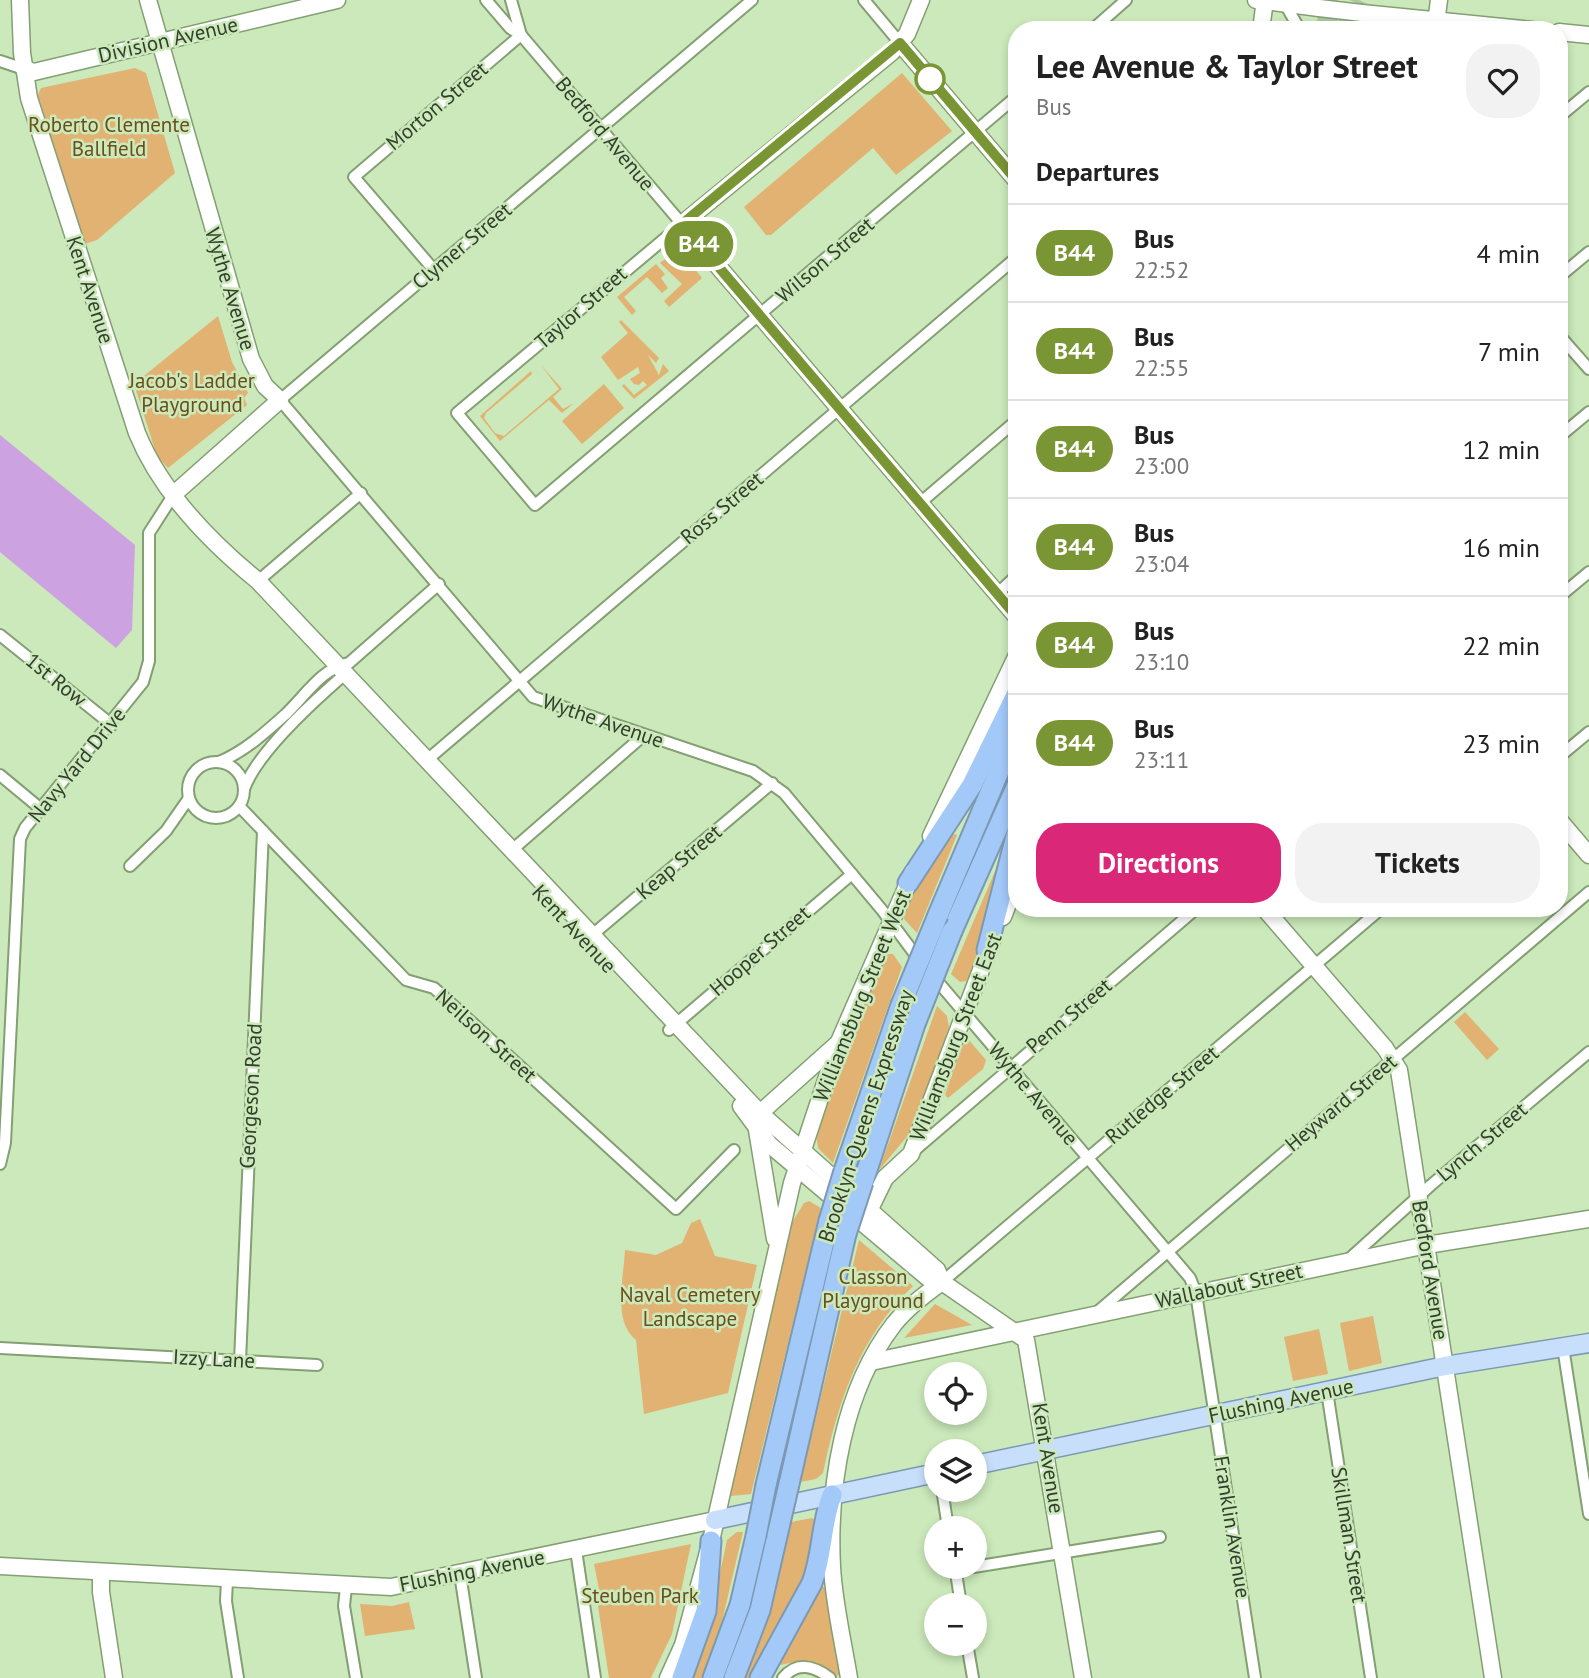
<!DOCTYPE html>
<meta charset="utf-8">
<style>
body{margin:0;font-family:"PT Sans",sans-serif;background:#f2f2f2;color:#222;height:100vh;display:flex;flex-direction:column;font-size:26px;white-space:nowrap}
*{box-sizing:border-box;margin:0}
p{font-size:23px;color:#767676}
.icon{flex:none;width:38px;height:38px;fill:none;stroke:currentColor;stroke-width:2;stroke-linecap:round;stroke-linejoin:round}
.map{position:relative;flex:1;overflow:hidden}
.side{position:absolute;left:1008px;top:21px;width:560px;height:896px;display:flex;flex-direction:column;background:#fff;border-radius:28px;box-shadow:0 4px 10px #0003}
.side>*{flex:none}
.badge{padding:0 14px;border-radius:23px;font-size:24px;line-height:46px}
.fabs{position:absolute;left:924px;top:1362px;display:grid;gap:14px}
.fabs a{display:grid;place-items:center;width:63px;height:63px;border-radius:50%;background:#fff;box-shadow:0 4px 10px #0003;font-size:35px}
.map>.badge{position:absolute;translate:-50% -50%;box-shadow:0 0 0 4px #fff}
h2{padding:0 28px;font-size:26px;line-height:63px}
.round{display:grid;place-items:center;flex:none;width:74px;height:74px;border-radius:28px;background:#f2f2f2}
.overview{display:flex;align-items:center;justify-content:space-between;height:119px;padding:0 28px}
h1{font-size:33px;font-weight:600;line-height:52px}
.button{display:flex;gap:14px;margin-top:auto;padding:14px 28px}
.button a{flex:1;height:80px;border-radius:28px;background:#db2777;color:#fff;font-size:28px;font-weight:600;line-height:80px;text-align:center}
.button a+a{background:#f2f2f2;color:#222}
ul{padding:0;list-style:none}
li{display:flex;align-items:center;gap:21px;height:98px;padding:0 28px;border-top:2px solid #e0e0e0}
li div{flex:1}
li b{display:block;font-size:26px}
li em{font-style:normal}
li .badge{min-width:77px;font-weight:700;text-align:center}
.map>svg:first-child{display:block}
.green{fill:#e1b272}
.water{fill:#cda2e1}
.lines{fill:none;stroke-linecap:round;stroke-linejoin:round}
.highway-tunnel{stroke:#adc79e;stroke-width:19;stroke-dasharray:19 10;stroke-linecap:butt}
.street-casing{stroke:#839f73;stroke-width:14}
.secondary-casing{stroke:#839f73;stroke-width:19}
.primary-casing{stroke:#7c99b1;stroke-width:21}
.highway-casing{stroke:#7c99b1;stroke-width:23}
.street{stroke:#fff;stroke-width:10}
.secondary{stroke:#fff;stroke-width:16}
.primary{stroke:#c8dffb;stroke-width:18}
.highway{stroke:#a3c9f9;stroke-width:19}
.secondary-bridge-casing{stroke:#839f73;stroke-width:19;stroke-linecap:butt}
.highway-bridge-casing{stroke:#7c99b1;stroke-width:23;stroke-linecap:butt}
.secondary-bridge{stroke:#fff;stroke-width:16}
.highway-bridge{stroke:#a3c9f9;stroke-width:19}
.line-casing{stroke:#fff;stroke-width:16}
.line{stroke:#799534;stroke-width:10}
.stop-dot{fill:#fff;stroke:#799534;stroke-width:3.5}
.labels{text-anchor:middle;stroke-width:5;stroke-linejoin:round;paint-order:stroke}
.street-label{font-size:21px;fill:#333f2c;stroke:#cbe9ba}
.park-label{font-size:21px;fill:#6c4d1c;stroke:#cbe9ba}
</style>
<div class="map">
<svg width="1589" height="1678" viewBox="0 0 1589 1678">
<rect width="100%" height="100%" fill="#cbe9ba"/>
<!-- green -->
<g class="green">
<polygon points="135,68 146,73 175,173 97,240 85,244 38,95 41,88"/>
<polygon points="902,73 952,131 896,175 873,148 771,235 766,235 744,207"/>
<polygon points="670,255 673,258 685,257 702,278 669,307 664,301 682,284 660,263"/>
<polygon points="656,264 665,274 661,278 668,288 662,293 647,277 624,297 636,311 632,315 617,297"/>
<polygon points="218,316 232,362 248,393 244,398 247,405 168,468 157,456 134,384"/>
<polygon points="621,320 659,358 656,363 648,355 659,375 663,364 669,371 634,399 622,386 624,384 634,395 647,385 643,381 639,385 634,384 630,379 640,373 638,367 618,380 601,357 628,333 619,322"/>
<polygon points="541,365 562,389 553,397 563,409 574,403 562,413 549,400 500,441 480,416 531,371 532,374 486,413 484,418 495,433 504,436 559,389"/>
<polygon points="604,384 624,408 582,444 562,421"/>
<path d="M 954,834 L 957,835 L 917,933 L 904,919 C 908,888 936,859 954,834 Z"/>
<path d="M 1002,855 C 994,891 988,952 966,981 L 960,982 L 951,974 Z"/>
<polygon points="887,954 893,954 902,967 833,1163 818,1148 816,1134 853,1027 880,961"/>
<polygon points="937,1006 947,1016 949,1027 914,1128 879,1170"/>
<polygon points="1465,1012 1499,1049 1487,1060 1454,1022"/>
<polygon points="968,1039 986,1060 983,1069 948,1098 945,1095 964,1041"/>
<polygon points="809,1201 821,1208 751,1494 731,1496 728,1490 788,1229 804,1203"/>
<path d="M 700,1219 L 715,1256 L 757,1265 L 728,1393 L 644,1414 L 636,1340 C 612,1321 624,1277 625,1250 L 656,1255 L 682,1243 L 691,1223 Z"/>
<path d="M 859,1240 L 913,1286 C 859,1337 838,1402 823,1473 L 816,1479 L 800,1482 Z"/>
<polygon points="935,1304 972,1325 904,1338"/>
<polygon points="1373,1316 1382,1363 1349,1371 1340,1323"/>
<polygon points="1319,1329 1328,1374 1293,1381 1284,1337"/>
<polygon points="812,1518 816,1521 816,1558 754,1678 745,1678 767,1623 791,1522"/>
<polygon points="737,1532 743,1532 719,1634 701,1678 689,1678 713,1606 727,1540"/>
<polygon points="691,1544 672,1634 651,1678 609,1678 598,1606 602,1604 594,1564"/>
<path d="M 821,1585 L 825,1588 L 840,1677 C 818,1661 807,1658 781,1665 L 779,1660 Z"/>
<polygon points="409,1602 415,1629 365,1636 360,1604 392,1606"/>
</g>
<!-- water -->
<polygon class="water" points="0,435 135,545 132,630 116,648 0,552"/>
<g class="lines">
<!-- highway-tunnel -->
<g class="highway-tunnel">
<polyline points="1323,30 1336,0"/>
<polyline points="1345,30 1359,0"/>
</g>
<defs>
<g id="street">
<polyline points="486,0 510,28 521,35 682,224 457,413 535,505 1017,96"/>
<polyline points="511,0 521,35"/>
<polyline points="752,0 280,400 533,697 753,771 784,793 882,910 920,961"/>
<polyline points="864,0 900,43"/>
<polyline points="1285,4 1300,30"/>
<polyline points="1092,30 1126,0"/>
<polyline points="0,61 24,69"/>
<polyline points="1559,117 1589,92"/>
<polyline points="434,270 354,177 521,35"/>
<polyline points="1559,277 1589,252"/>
<polyline points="1559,335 1589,369"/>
<polyline points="1559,437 1589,412"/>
<polyline points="920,503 1017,420"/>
<polyline points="258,581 361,493"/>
<polyline points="997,594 1017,575"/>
<polyline points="1559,597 1589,572"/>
<polyline points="0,635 112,725"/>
<polyline points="1559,757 1589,732"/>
<polyline points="427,760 1017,257"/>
<circle cx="216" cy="790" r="28"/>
<path d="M 219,762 C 244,752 266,732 286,714 C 305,696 322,668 349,663 L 439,584"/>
<polyline points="0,775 41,809"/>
<path d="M 244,789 C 257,753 315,700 345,674"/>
<polyline points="239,806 406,980 434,988 676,1209 734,1150"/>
<polyline points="512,850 644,735"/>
<polyline points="130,866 166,831 189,798"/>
<polyline points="585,941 772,783"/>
<polyline points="933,976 1190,1278 1196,1293 1255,1678"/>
<polyline points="669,1030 852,874"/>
<polyline points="915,1150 1197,908"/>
<polyline points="0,1164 5,1143 20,839 25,828 143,682 149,661 149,533 174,494"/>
<polyline points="1348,1260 1431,1185 1589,1052"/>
<polyline points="942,1282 1382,908"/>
<polyline points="1096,1313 1589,892"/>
<polyline points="1563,1347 1589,1514"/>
<polyline points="0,1348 317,1365"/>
<polyline points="240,1361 263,831"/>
<polyline points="1327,1391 1371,1678"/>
<polyline points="942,1489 948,1528"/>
<polyline points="576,1550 595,1678"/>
<polyline points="955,1566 961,1605"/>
<polyline points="955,1570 1160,1537"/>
<polyline points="460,1574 476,1678"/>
<polyline points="227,1580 226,1601 238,1678"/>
<polyline points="346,1587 344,1606 356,1678"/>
<polyline points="967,1643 973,1678"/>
<path d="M 783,1678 C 797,1661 814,1666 830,1678"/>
</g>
<g id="secondary">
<path d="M 20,0 L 22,53 L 29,98 L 137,433 C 161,492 209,541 258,581 L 760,1113 L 937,1270 L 942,1282"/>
<polyline points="148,0 251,359 265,386 280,400 174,494"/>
<polyline points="921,0 907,34 892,52 682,224 1017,617"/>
<polyline points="1256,0 1319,8"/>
<polyline points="1362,13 1532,30"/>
<polyline points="1261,30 1265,0"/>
<polyline points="1435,30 1439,0"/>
<polyline points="1559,32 1589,35"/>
<polyline points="900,43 1017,181"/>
<polyline points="24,69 34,72 337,0"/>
<polyline points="1559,820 1589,855"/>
<polyline points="931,836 1017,655"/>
<polyline points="1264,908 1385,1048 1399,1070 1493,1678"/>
<polyline points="1003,917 1017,880"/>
<polyline points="741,1106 769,1144 928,1278 942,1282 1026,1340 1083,1678"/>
<polyline points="760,1113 836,1045"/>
<polyline points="757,1130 775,1239"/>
<polyline points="866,1217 885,1178 911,1154 992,941"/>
<polyline points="871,1362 1427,1245 1589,1219"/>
<polyline points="0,1566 391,1587 715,1520"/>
<polyline points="101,1573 101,1592 114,1678"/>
<polyline points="668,1678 683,1645 711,1541 792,1183 838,1044 913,872"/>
<path d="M 849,1678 C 843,1641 834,1604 832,1567 C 828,1486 843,1390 894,1324 C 907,1308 925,1294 942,1282"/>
</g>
<g id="primary">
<polyline points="975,1465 1445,1366 1589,1343"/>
<polyline points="715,1520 936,1473"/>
</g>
<g id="highway">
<polyline points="908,883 972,785 1017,693"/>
<polyline points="938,915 1017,729"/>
<polyline points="952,931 1017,785"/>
<polyline points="987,950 1017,832"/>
<polyline points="844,1171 901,1005"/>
<polyline points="863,1182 915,1024"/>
<polyline points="789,1484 846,1234"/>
<polyline points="766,1485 829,1221"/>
<polyline points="682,1678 706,1611 711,1541"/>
<polyline points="713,1678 740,1605 756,1536"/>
<polyline points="734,1678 760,1610 777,1536"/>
<path d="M 760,1678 L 812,1583 C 823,1554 821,1524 832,1495"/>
</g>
</defs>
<!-- street casing -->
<use href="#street" class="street-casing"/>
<!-- secondary casing -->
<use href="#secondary" class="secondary-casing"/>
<!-- primary casing -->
<use href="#primary" class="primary-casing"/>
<!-- highway casing -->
<use href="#highway" class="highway-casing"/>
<!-- street -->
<use href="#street" class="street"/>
<!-- secondary -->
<use href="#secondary" class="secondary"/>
<!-- primary -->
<use href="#primary" class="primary"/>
<!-- highway -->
<use href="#highway" class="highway"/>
<defs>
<polyline id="secondary-bridge" points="1319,8 1362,13"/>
<g id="highway-bridge">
<polyline points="901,1005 938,915"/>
<polyline points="915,1024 952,931"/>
<polyline points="829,1221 844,1171"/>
<polyline points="846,1234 863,1182"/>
<polyline points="756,1536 766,1485"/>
<polyline points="777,1536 789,1484"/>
</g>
</defs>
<!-- secondary-bridge casing -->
<use href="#secondary-bridge" class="secondary-bridge-casing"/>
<!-- highway-bridge casing -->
<use href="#highway-bridge" class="highway-bridge-casing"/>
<!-- secondary-bridge -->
<use href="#secondary-bridge" class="secondary-bridge"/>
<!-- highway-bridge -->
<use href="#highway-bridge" class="highway-bridge"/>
</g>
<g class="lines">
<defs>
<polyline id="line" points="1017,181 900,43 682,224 1017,617"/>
</defs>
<!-- line casing -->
<use href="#line" class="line-casing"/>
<!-- line -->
<use href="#line" class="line"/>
</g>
<!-- markers -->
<circle class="stop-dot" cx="930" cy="79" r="14"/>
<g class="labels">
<!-- street labels -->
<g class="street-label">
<text transform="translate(168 40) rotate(-13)" y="7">Division Avenue</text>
<text transform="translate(437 106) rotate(-40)" y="7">Morton Street</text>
<text transform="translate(605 134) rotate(50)" y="7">Bedford Avenue</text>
<text transform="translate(462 246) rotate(-40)" y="7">Clymer Street</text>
<text transform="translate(825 260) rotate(-40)" y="7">Wilson Street</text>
<text transform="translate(230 289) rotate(73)" y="7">Wythe Avenue</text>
<text transform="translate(90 290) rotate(72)" y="7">Kent Avenue</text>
<text transform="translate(581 308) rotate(-41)" y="7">Taylor Street</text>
<text transform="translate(722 508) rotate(-40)" y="7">Ross Street</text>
<text transform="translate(56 680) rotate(39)" y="7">1st Row</text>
<text transform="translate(603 721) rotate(19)" y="7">Wythe Avenue</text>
<text transform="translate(77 765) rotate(-51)" y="7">Navy Yard Drive</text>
<text transform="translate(679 862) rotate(-40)" y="7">Keap Street</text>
<text transform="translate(574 929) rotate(47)" y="7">Kent Avenue</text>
<text transform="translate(760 951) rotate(-41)" y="7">Hooper Street</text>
<text transform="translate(862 996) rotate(-68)" y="7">Williamsburg Street West</text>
<text transform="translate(1069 1016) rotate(-40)" y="7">Penn Street</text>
<text transform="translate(486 1036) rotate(42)" y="7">Neilson Street</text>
<text transform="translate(956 1037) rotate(-69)" y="7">Williamsburg Street East</text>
<text transform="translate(1033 1094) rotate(50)" y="7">Wythe Avenue</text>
<text transform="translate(1162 1095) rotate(-40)" y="7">Rutledge Street</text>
<text transform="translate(251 1096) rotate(-87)" y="7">Georgeson Road</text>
<text transform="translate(1341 1103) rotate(-40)" y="7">Heyward Street</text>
<text transform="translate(866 1116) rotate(-72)" y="7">Brooklyn-Queens Expressway</text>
<text transform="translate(1482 1142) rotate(-40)" y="7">Lynch Street</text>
<text transform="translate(1430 1270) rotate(81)" y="7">Bedford Avenue</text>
<text transform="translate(1229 1286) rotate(-12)" y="7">Wallabout Street</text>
<text transform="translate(214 1359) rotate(3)" y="7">Izzy Lane</text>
<text transform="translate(1281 1401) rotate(-12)" y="7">Flushing Avenue</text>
<text transform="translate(1048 1458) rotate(81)" y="7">Kent Avenue</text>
<text transform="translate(1232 1527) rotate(81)" y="7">Franklin Avenue</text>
<text transform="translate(1349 1535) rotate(81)" y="7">Skillman Street</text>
<text transform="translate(472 1571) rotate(-11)" y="7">Flushing Avenue</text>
</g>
<!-- park labels -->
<g class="park-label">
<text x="109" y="132">Roberto Clemente<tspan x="109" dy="24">Ballfield</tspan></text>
<text x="192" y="388">Jacob's Ladder<tspan x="192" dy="24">Playground</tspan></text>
<text x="873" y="1284">Classon<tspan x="873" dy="24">Playground</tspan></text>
<text x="690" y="1302">Naval Cemetery<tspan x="690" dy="24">Landscape</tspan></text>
<text x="640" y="1603">Steuben Park</text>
</g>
</g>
</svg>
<div class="fabs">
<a><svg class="icon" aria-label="locate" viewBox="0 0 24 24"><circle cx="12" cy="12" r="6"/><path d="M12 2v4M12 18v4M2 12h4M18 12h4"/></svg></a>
<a><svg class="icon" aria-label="layers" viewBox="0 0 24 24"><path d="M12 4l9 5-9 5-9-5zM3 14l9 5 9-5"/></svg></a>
<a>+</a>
<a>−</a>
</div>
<b class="badge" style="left:699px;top:244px;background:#799534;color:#fff">B44</b>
<section class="side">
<div class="overview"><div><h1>Lee Avenue &amp; Taylor Street</h1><p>Bus</p></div><a class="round"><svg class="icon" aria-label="heart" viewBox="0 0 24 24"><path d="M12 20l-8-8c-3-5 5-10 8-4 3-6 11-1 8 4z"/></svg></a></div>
<h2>Departures</h2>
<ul>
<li><span class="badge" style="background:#799534;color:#fff">B44</span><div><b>Bus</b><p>22:52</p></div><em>4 min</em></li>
<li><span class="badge" style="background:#799534;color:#fff">B44</span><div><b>Bus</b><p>22:55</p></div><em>7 min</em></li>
<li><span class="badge" style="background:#799534;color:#fff">B44</span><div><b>Bus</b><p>23:00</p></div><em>12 min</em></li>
<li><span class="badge" style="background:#799534;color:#fff">B44</span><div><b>Bus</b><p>23:04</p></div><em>16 min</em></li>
<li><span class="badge" style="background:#799534;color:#fff">B44</span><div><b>Bus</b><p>23:10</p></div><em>22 min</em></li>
<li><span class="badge" style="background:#799534;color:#fff">B44</span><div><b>Bus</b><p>23:11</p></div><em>23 min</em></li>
</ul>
<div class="button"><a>Directions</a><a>Tickets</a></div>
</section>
</div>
